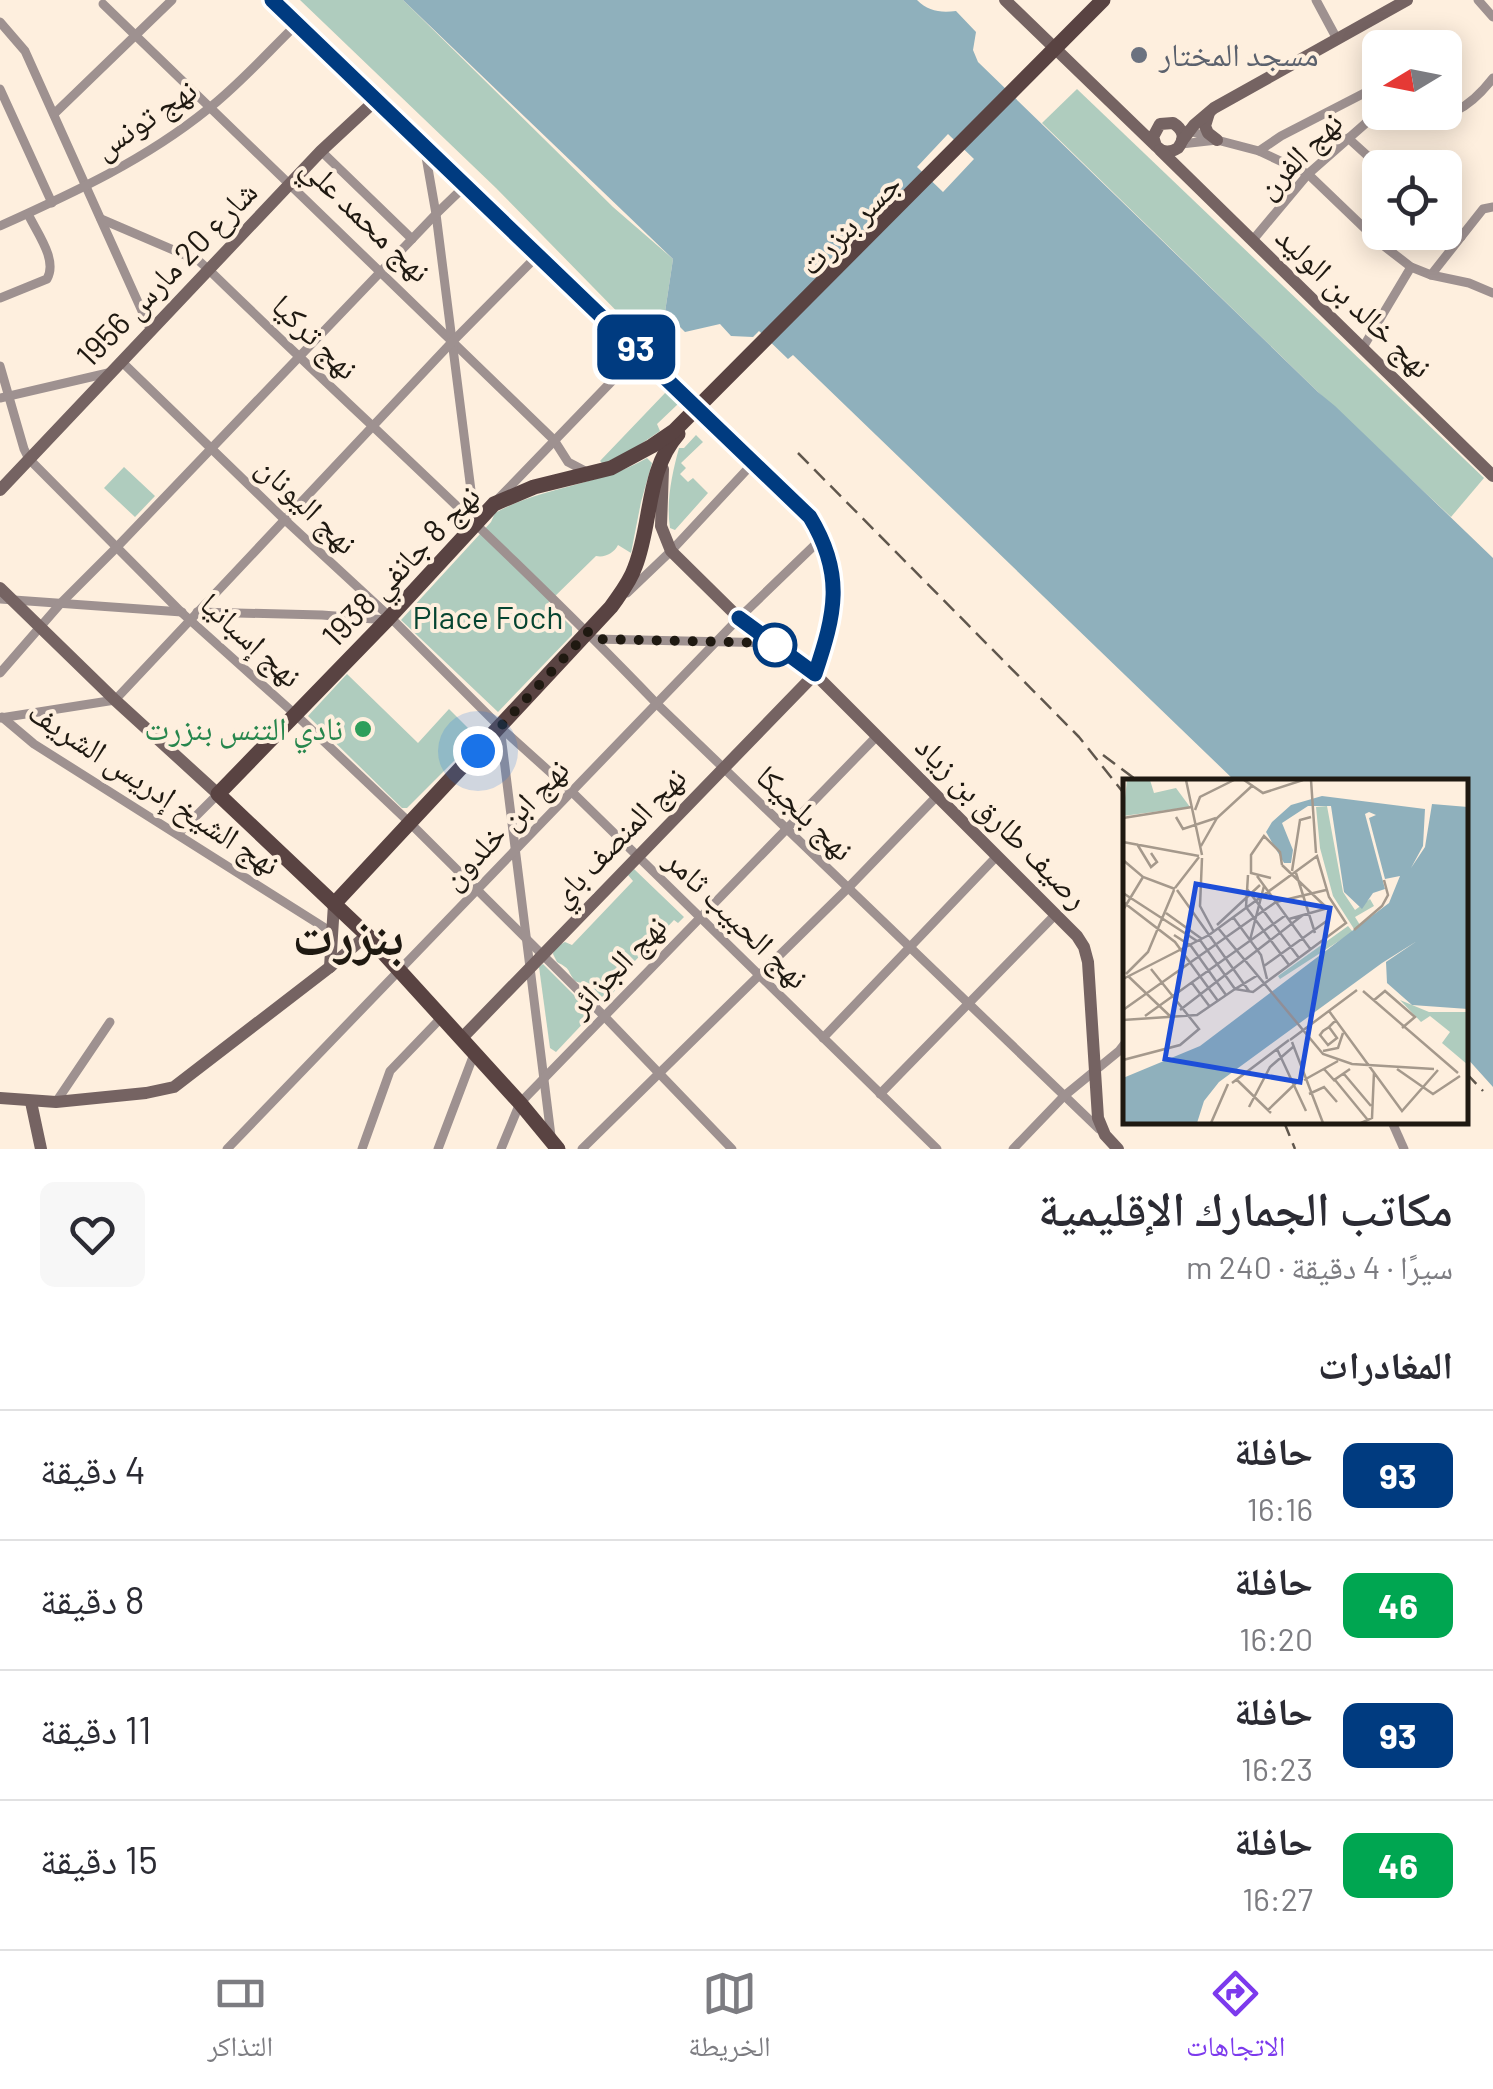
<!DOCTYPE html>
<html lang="ar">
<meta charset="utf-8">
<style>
body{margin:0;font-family:Barlow,"Noto Naskh Arabic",sans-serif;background:#f7f7f7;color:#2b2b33;direction:rtl;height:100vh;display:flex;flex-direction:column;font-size:38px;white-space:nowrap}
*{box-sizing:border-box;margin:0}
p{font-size:32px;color:#7c7c81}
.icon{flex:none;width:55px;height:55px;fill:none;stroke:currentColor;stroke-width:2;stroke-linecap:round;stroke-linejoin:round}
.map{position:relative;height:1149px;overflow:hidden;direction:ltr}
.sheet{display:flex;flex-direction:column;background:#fff;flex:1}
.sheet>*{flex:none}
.badge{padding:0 20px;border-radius:15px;font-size:35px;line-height:65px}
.needle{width:65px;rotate:260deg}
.tools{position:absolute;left:1362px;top:30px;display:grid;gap:20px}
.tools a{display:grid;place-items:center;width:100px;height:100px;border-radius:15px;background:#fff;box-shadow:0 5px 25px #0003;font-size:50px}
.you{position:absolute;width:50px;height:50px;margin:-25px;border:8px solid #fff;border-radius:50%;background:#1a73e8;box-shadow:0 0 0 15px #1a73e833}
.map>.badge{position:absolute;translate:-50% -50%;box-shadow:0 0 0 5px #fff}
h2{padding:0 40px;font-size:38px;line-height:90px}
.round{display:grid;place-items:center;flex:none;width:105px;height:105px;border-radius:15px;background:#f7f7f7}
.headline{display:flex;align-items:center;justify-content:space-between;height:170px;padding:0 40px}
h1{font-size:48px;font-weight:600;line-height:75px}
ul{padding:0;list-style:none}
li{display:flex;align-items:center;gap:30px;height:130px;padding:0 40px;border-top:2px solid #e1e1e2}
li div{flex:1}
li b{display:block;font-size:38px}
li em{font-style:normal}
li .badge{min-width:110px;font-weight:700;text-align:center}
.menu{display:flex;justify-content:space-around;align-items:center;height:140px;border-top:2px solid #e1e1e2;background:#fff;font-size:28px;color:#7c7c81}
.menu a{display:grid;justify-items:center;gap:5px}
.menu .on{color:#7c3aed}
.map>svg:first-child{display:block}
.green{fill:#afccbe}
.water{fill:#8fb0bc;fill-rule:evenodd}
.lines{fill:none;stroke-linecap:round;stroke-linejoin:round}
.street{stroke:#9e9190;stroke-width:9}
.secondary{stroke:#756362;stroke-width:12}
.primary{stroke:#594342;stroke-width:15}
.rail{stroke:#60574d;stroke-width:2.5;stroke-dasharray:15 8;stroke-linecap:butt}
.line-casing{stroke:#fff;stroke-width:22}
.line{stroke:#003b80;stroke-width:15}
.walk{stroke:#1f1911;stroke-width:10;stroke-dasharray:0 18}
.worship-dot{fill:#6b7280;stroke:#feefde;stroke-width:4}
.stop-dot{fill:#fff;stroke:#003b80;stroke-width:5}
.leisure-dot{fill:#2e9e5b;stroke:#feefde;stroke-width:4}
.labels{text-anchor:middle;stroke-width:8;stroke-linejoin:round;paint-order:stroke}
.worship-label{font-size:32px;fill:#5b616d;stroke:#feefde;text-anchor:start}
.street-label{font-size:32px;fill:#1f1911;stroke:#feefde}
.park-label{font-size:32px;fill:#054430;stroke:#feefde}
.leisure-label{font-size:32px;fill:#27864d;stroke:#feefde;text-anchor:end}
.town-label{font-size:52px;font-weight:bold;fill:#1f1911;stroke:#feefde}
.inset-road{fill:none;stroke:#a5998c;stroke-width:2.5}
.view{fill:#1d4ed8;fill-opacity:0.15;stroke:#1d4ed8;stroke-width:5}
.inset-edge{fill:none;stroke:#1f1911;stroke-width:5}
</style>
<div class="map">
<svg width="1493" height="1149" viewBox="0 0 1493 1149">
<rect width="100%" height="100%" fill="#feefde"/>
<!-- green -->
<g class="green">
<polygon points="300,0 403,0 613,207 673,259 665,312 639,334 496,188"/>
<polygon points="1077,89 1484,478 1451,517 1318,392 1042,123"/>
<polygon points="666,392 678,404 657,424 660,431 635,448 603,464 600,461"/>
<path d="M 696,435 L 703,442 L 681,463 L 686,468 L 680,474 L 688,482 L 693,478 L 708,493 L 675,530 L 670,528 C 666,501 672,474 679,448 L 684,448 Z"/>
<path d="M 647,458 L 652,463 L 641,502 L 631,553 L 618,545 C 614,553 605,558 596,556 L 548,603 L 572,627 L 572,635 L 498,712 L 401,620 L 491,522 L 495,513 C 543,486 599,486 647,458 Z"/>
<polygon points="124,467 155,496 135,517 104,488"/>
<polygon points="347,674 418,743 449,709 475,735 475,740 407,808 402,808 308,716"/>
<path d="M 634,869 L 684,917 L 678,923 L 674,920 L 612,985 L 615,990 L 609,1000 L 598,1001 C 591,997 592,987 584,984 C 581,982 578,983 575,981 C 566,969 572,970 557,962 L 553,954 L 554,948 L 565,942 L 572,945 L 633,881 L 628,875 Z"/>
<polygon points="543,964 591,1012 591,1015 556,1052 550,1048 539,967"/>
</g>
<!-- water -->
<path class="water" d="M 403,0 L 917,0 C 928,11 940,13 956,11 L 976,32 L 973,50 L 978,62 L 1318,392 L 1335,406 L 1493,558 L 1493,1087 L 1466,1057 L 1466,782 L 1235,781 L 793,355 L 788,359 L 759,331 L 753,337 L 731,336 L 720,324 L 685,332 L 665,312 L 673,259 ZM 948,134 L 974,159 L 943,192 L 917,167 Z"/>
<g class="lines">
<!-- street -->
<g class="street">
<polyline points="1316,0 1337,39"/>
<polyline points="1478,0 1493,17"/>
<polyline points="103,4 554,440 568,462 587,472"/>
<polyline points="0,22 25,51 151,331"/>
<polyline points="0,89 52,203"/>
<polyline points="54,114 172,0"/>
<polyline points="1348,138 1381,168"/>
<polyline points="1217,140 1259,151 1308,174 1380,243 1411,267 1431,275 1469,283 1493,293"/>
<polyline points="1181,144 1217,140 1187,130"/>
<polyline points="321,151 412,239"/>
<polyline points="425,151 436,214 475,522"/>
<polyline points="1259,151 1281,136 1380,85"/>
<path d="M 101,219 L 199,261 L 209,270 C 358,415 513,554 657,704 L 1099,1129"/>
<polyline points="1445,223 1461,237"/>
<path d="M 0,226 C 73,193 145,160 208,109 C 240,84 268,52 297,24"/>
<path d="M 1252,241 L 1308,174 L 1374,116 C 1386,113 1395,116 1407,117 C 1446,122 1469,109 1493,78"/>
<polyline points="1431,275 1483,209 1493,207"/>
<path d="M 0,298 L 47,279 C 58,260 37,233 28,214"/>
<polyline points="1362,349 1411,267"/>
<polyline points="122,362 285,520 390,617 500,727 571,791 937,1149"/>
<polyline points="0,366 24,449 29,459 181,612 296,715 410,823 604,1016 732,1149"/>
<polyline points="0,398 108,373"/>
<polyline points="499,498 640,352"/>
<polyline points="627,593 671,551 754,462"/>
<polyline points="0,599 182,612"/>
<polyline points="197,612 322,615 387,620"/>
<polyline points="594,639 771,643"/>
<polyline points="0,673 61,603 116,548 436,214 466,185"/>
<polyline points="2,717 34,744 333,933"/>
<polyline points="0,718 115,700 452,342 539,254"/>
<polyline points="500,727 551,1136"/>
<polyline points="178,834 218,794"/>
<polyline points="823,1038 997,856"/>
<polyline points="880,1094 1056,914"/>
<polyline points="56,1102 110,1022"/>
<polyline points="1392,1122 1404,1149"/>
<polyline points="227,1149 739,618 822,538"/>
<polyline points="362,1149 390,1071 442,1017"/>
<polyline points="438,1149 474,1054"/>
<polyline points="501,1149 520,1103 877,736"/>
<polyline points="582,1149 847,889 937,796"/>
<polyline points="1013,1149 1064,1096 1119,1051 1126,1042"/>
</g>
<!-- secondary -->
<g class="secondary">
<path d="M 272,0 L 810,517 C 845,574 835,615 815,674 L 461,1039"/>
<path d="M 1005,0 L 1156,146 C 1163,153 1170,153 1178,148 C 1186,138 1183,129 1173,123 L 1160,124 L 1153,137 L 1156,146"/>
<polyline points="1209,113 1205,126 1208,133 1217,140"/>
<polyline points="1182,141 1194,125 1214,108 1407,0"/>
<polyline points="1160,150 1493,476"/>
<polyline points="663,469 661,526 671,551 739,618 815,674 1077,936 1084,947 1088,962 1098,1118 1105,1135 1118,1149"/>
<polyline points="0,490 321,151 376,100"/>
<polyline points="0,588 115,700 218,794"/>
<polyline points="330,967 334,904"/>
<polyline points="0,1098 56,1102 146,1093 174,1087 330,967 367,935"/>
<polyline points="31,1102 41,1149"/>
</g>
<!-- primary -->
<g class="primary">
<path d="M 334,904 L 611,607 C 620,594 630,582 635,567 C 652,524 646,470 678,434"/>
<polyline points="558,1149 520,1103 367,935 218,794 387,620 494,504 534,487 611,468 652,446 674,431 1103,0"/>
</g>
<!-- rail -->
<g class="rail">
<polyline points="798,453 1079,737 1126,796"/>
<polyline points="1103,755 1139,782"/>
<polyline points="1466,1073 1483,1091"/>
<polyline points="1284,1122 1295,1149"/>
</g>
</g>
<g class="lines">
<defs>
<path id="line" d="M 272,0 L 810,517 C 845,575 835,614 815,674 L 739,618"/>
</defs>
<!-- line casing -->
<use href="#line" class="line-casing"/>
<!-- line -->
<use href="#line" class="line"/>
<!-- walk -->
<polyline class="walk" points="478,751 588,632 594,639 773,643 775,645"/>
</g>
<!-- markers -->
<circle class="worship-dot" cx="1139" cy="55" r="10"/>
<circle class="stop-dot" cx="775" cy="645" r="20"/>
<circle class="leisure-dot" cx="363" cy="729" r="10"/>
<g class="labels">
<!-- worship labels -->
<g class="worship-label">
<text x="1159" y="66">مسجد المختار</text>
</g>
<!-- street labels -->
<g class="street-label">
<text transform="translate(145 119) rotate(-34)" y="11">نهج تونس</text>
<text transform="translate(1299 155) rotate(-45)" y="11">نهج الفرن</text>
<text transform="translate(366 219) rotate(44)" y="11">نهج محمد علي</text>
<text transform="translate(850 224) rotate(-45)" y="11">جسر بنزرت</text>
<text transform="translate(167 274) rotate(-46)" y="11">شارع 20 مارس 1956</text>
<text transform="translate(1354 302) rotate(44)" y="11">نهج خالد بن الوليد</text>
<text transform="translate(315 337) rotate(44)" y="11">نهج تركيا</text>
<text transform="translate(307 505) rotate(44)" y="11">نهج اليونان</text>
<text transform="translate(401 566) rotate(-46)" y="11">نهج 8 جانفي 1938</text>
<text transform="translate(251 640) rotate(42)" y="11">نهج إسبانيا</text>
<text transform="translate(154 788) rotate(33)" y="11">نهج الشيخ إدريس الشريف</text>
<text transform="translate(805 813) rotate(44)" y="11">نهج بلجيكا</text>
<text transform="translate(1002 822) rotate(45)" y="11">رصيف طارق بن زياد</text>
<text transform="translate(505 824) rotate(-46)" y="11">نهج ابن خلدون</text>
<text transform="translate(618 837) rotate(-46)" y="11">نهج المنصف باي</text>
<text transform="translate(737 919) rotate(44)" y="11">نهج الحبيب ثامر</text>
<text transform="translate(617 966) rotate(-46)" y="11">نهج الجزائر</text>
</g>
<!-- park labels -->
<g class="park-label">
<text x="488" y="629">Place Foch</text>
</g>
<!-- leisure labels -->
<g class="leisure-label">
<text x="343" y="740">نادي التنس بنزرت</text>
</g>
<!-- town labels -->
<g class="town-label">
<text x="348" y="955">بنزرت</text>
</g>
</g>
<!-- overview -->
<g transform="translate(1123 779)">
<rect width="345" height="345" fill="#feefde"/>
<path d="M 4,1 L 27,1 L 31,14 L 53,9 L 67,28 L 0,37 ZM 204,27 L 220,113 L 232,131 L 247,120 L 251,127 L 232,138 L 237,146 L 231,150 L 210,117 L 197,69 L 193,28 ZM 225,147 L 230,153 L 157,200 L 155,197 ZM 277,221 L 306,233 L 345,233 L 345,286 L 319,264 L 327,253 L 307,237 L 298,243 Z" fill="#afccbe"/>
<path d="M 199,17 L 302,30 L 300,67 L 288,89 L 302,68 L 309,25 L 345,28 L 345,230 L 289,226 L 264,204 L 263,183 L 294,162 L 259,184 L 96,303 L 81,322 L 74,344 L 0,344 L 0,299 L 77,267 L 266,124 L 277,97 L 262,100 L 246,39 L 253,36 L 246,33 L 242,35 L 262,110 L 250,114 L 239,130 L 221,113 L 208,27 L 185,27 L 159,44 L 170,71 L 168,84 L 161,84 L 143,53 L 149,43 L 168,26 Z" fill="#8fb0bc"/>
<path class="inset-road" d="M 63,1 L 79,76M 121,1 L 140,14 L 180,1M 188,1 L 193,74M 72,31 L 77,18 L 111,1M 53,38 L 60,50 L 93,39M 0,39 L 69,28M 0,63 L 76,77M 14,65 L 28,88 L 34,83 L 28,74M 78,67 L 94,39 L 130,6M 79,79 L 77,127 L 91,153M 0,81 L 20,98 L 52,110M 159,86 L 204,129M 169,92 L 177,41 L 188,38M 173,94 L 192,154M 125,96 L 123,128 L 166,186M 134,97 L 188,171M 148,99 L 128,94 L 128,76 L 141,57 L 157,73 L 159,86M 52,109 L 76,78M 124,110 L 176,179M 54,111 L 126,212M 0,114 L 74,162M 0,123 L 52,163 L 95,222M 0,131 L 20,98M 43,134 L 79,160M 110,138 L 138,176 L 144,200M 166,140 L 205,129M 94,146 L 137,106M 95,149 L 200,275 L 229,285 L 311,290M 231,151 L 259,127 L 265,116 L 261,101M 51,156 L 68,167 L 103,216M 77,161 L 112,210 L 135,196M 127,161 L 141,107M 141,187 L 205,141M 3,195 L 25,173 L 51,111M 5,197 L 48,238M 0,200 L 86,156 L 194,77 L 206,118 L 223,144 L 130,213 L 112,210 L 74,236 L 0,241M 69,204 L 87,228M 240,212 L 335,294M 250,222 L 262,212 L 292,238 L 279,249M 0,231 L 153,123 L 203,111M 57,231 L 180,136M 206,232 L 279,332 L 315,291M 22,237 L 163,136M 206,248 L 214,259 L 205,266 L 197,256 L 200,252 L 206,248 L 213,241M 167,261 L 234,211M 169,263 L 200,344M 154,270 L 183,332M 200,272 L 215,269 L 220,254M 0,281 L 57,266 L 76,250 L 28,190M 201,290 L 211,301 L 227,290M 274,290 L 310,315 L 337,297M 221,295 L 248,327M 113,300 L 148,334M 181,301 L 215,282M 212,301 L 244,340M 109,304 L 166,261M 186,315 L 201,308 L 214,323M 126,328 L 147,288 L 170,268M 145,331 L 173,304M 88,344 L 105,305M 238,344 L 249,339 L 251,293"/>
<path class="view" d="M 73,105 L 207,129 L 177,303 L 42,280 Z"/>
<rect width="345" height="345" class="inset-edge"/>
</g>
</svg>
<div class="tools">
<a><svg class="needle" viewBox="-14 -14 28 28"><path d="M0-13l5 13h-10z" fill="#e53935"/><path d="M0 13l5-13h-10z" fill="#7c7c81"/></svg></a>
<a><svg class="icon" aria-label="locate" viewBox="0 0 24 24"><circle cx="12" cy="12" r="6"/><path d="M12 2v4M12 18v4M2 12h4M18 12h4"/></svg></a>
</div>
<div class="you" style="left:478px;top:751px"></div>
<b class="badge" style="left:636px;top:347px;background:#003b80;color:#fff">93</b>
</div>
<section class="sheet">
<div class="headline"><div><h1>مكاتب الجمارك الإقليمية</h1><p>سيرًا · 4 دقيقة · 240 m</p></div><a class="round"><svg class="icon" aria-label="heart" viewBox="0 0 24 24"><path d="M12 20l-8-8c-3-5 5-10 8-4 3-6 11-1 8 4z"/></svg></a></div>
<h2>المغادرات</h2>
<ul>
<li><span class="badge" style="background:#003b80;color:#fff">93</span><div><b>حافلة</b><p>16:16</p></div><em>4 دقيقة</em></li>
<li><span class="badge" style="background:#00a651;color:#fff">46</span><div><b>حافلة</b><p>16:20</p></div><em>8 دقيقة</em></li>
<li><span class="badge" style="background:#003b80;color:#fff">93</span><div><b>حافلة</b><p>16:23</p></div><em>11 دقيقة</em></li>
<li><span class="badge" style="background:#00a651;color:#fff">46</span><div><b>حافلة</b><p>16:27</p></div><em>15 دقيقة</em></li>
</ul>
</section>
<nav class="menu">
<a class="on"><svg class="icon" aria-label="directions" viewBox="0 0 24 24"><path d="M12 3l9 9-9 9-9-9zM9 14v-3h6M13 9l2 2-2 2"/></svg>الاتجاهات</a>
<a><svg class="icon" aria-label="map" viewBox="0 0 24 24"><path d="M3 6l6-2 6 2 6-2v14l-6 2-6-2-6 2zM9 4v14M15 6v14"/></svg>الخريطة</a>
<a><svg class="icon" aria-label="tickets" viewBox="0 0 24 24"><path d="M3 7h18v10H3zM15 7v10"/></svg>التذاكر</a>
</nav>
